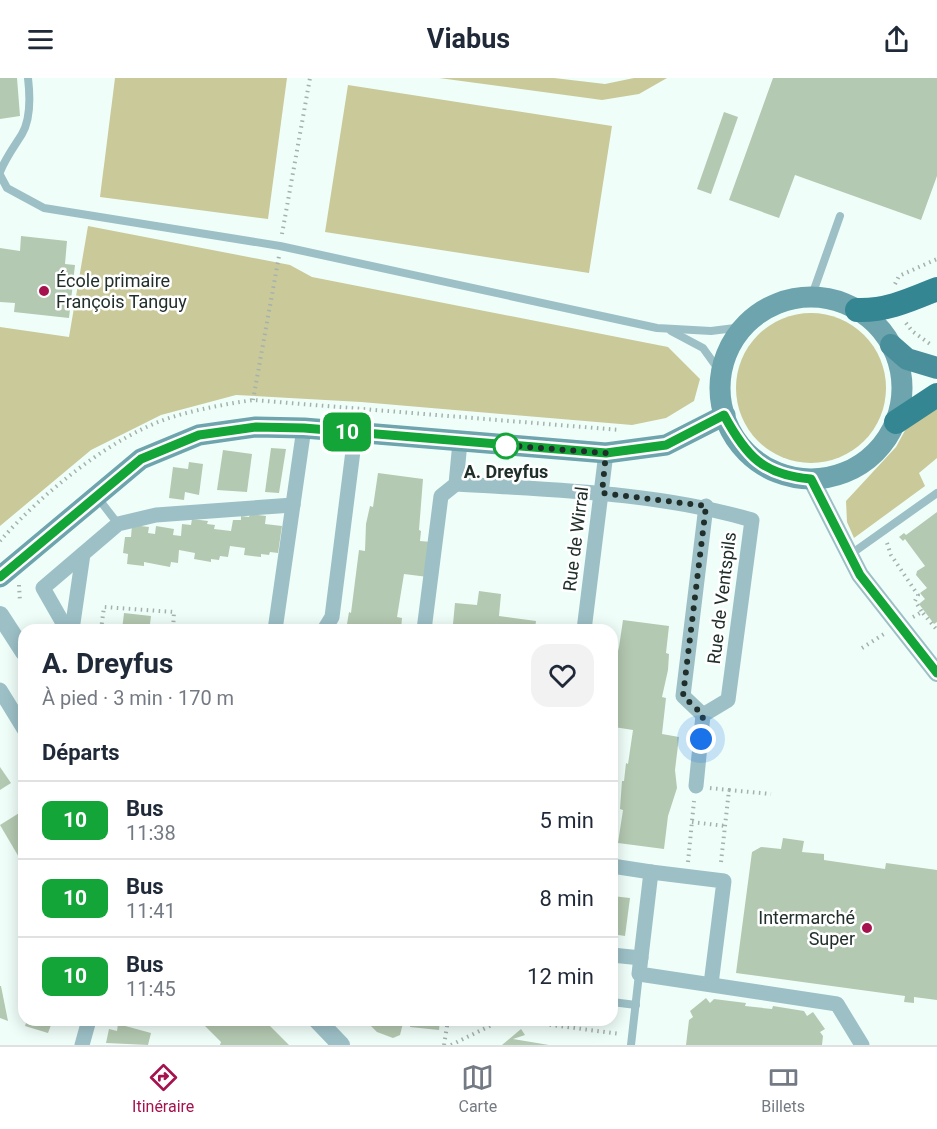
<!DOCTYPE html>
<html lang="fr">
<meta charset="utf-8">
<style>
body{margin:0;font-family:Roboto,sans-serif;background:#f2f2f3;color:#1f2937;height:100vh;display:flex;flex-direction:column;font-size:22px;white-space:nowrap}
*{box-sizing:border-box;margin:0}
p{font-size:20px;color:#747a83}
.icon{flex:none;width:33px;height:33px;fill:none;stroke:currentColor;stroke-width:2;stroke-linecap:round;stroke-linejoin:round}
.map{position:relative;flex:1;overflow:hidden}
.drawer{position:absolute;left:18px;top:546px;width:600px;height:402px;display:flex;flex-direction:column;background:#fff;border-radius:18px;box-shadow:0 3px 15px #0003}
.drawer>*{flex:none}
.badge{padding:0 12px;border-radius:9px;font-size:21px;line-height:39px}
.you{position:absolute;width:30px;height:30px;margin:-15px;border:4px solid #fff;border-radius:50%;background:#1a73e8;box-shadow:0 0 0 9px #1a73e833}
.map>.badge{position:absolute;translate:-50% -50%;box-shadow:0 0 0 3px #fff}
h2{padding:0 24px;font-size:22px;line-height:54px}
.round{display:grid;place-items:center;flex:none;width:63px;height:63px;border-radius:18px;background:#f2f2f3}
.head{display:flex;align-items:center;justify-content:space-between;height:102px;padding:0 24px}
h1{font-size:28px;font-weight:700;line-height:45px}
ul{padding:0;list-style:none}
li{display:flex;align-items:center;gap:18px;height:78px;padding:0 24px;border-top:2px solid #e0e1e3}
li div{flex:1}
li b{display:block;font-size:22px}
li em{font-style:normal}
li .badge{min-width:66px;font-weight:700;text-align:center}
header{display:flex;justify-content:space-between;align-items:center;height:78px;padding:0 24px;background:#fff;font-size:27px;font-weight:700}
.menu{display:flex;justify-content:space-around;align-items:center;height:84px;border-top:2px solid #e0e1e3;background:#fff;font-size:16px;color:#747a83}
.menu a{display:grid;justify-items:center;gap:3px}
.menu .on{color:#a5124e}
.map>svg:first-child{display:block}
.green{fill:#cac99a}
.building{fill:#b4c9b1}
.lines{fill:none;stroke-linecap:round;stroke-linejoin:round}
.path{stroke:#a4b2ad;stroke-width:4;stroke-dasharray:1.5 4.5;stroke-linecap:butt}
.service{stroke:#9dc0c7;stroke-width:8}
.minor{stroke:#9dc0c7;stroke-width:15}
.tertiary{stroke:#9dc0c7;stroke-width:18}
.secondary{stroke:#6ea4ad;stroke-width:21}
.primary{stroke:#498f9b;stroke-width:22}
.trunk{stroke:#348693;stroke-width:24}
.line-casing{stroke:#fff;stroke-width:14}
.line{stroke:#13a538;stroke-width:9}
.walk{stroke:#212f2b;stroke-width:6;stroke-dasharray:0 10.8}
.poi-dot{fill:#a5124e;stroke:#fff;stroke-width:2}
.stop-dot{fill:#fff;stroke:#13a538;stroke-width:3}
.labels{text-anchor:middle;stroke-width:5;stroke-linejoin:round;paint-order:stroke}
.poi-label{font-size:18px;fill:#212f2b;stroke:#fff;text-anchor:start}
.stop-label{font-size:18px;font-weight:bold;fill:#212f2b;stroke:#fff}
.street-label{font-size:18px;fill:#212f2b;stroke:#fff}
</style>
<header><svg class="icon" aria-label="menu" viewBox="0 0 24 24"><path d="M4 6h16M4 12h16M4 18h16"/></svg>Viabus<svg class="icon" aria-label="share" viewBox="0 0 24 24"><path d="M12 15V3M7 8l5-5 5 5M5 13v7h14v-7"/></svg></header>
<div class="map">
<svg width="937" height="967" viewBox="0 0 937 967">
<rect width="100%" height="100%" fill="#f0fef9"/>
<!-- green -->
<g class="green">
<polygon points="115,0 287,0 268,141 100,119"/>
<polygon points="439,0 554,0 605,6 634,0 667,0 639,16 602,22"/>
<polygon points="348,7 612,48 589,195 325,154"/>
<polygon points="88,148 290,187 312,199 668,269 700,301 694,323 666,340 632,347 361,324 236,317 161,337 91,372 0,448 0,249 69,259"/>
<circle cx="811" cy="310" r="75"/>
<polygon points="937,325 937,380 919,395 925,408 854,460 847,444 846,423 896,369 908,347"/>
</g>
<!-- building -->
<g class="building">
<polygon points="0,0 17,0 20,38 0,41"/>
<polygon points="773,0 937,0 937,98 921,142 795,97 779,140 729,122"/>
<polygon points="724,34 738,39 711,116 697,111"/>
<polygon points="21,158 67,163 65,186 75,187 69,240 14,234 15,225 0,224 0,170 20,173"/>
<polygon points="271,370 286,371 279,415 265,414"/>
<polygon points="223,372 252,376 247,414 217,412"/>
<polygon points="189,384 203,386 199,417 185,414 184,422 169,420 173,389 188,391"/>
<polygon points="378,395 423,401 419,452 421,453 420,463 432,464 428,499 404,496 397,539 402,540 401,552 346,552 349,534 351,535 359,472 365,473 366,446 370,428 373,429"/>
<polygon points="937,434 937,544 934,546 919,526 925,521 920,515 927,510 916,497 917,493 925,488 905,461 903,463 899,459 904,455 906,457"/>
<polygon points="250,436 266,438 265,446 282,448 278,475 270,474 269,477 261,476 261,479 244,477 245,470 230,468 228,479 220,478 219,482 211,481 211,484 194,481 195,475 179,472 178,485 171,484 170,489 144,484 144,488 127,486 128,476 123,475 125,459 131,459 132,447 149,449 148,455 155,456 156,448 174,451 173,457 181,458 182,446 191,447 192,441 208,443 207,446 215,447 214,451 231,453 233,442 241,442 241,438 249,439"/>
<polygon points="479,513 501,516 499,538 536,543 535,552 467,552 467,549 453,546 455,525 477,527"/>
<polygon points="124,535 151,538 150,546 156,547 155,552 122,552"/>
<polygon points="623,542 669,548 666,575 669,576 668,592 662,619 666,620 662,656 679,659 675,692 677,710 668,738 664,771 618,765 623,732 620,731 622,703 624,703 626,685 628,686 633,652 614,649 616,632 612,631 612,585 615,585 619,569"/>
<polygon points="0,689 11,705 0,712"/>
<polygon points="24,732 24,778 20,781 0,747"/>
<polygon points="783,760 804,763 802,774 824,776 824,782 885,791 886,785 937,792 937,922 914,919 914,925 904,924 905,918 736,895 752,774 761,769 781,771"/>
<polygon points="612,818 630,820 625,858 612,856"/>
<polygon points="0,908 1,908 8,943 0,940"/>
<polygon points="706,920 710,925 714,921 746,925 745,928 772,931 773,928 804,933 807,938 813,934 825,951 820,954 823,958 822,967 686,967 689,942 693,939 690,933"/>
<polygon points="27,942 58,942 56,948 51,947 48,955 25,948"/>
<polygon points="199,942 264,942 289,967 220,967 221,964"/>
<polygon points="365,942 410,942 403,945 400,957 393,960 377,954"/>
<polygon points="411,942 440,942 439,952 410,949"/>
<polygon points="118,946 151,955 148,967 106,965 109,951 117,953"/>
<polygon points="521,951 525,957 513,961 549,967 502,967"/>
</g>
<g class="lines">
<!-- path -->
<g class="path">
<polyline points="282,156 310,0"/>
<polyline points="895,206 899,198 937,181"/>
<polyline points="906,245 912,253 930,266"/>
<polyline points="253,322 279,178"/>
<path d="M 0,463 C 41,416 112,358 172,339 C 199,331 226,326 253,322 L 620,352"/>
<polyline points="887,465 891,477 918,517 915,523 922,534"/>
<polyline points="19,507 20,524"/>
<polyline points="913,539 922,534 937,552"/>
<polyline points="101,552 104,529 174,534 173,552"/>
<polyline points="862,570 884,556"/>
<polyline points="710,710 729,712 721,784 719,783"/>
<polyline points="729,712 771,716"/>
<polyline points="692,744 725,748"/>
<polyline points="688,784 694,723"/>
<polyline points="514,942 620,956"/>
<polyline points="444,967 448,942"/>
<polyline points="451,967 502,942"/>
</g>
<!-- service -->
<g class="service">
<path d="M 0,94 C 6,79 14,69 22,56 C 31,41 30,17 28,0"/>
<polyline points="0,97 7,110 44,130 280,168 657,250 711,253 743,249"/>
<polyline points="811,220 840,138"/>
<polyline points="671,253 703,270 721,295"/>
<polyline points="98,420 118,446"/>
<polyline points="851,476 937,415"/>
<polyline points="612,924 636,927"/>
<polyline points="631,967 639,896"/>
</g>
<!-- minor -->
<g class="minor">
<path d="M 456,406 C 555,412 656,414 752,442 L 728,622 L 703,637 L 696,708"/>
<polyline points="67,552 43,510 118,446 156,437 293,427"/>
<polyline points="72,552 83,476"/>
<polyline points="275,552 304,350"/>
<polyline points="324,552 332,539 354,365"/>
<polyline points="424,552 441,418 456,406 460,364"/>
<polyline points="584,552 606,375"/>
<polyline points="0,612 24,651"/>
<polyline points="703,637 683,618 706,428"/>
<polyline points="612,788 651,794 639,896 837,926 862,967"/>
<polyline points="651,794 724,803 711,906"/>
<polyline points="612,877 641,880"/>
<polyline points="82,967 89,942"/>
</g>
<!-- tertiary -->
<g class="tertiary">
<polyline points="811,401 860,497 937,595"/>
<polyline points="0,537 24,574"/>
<polyline points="317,942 341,967"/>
</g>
<!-- secondary -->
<g class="secondary">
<circle cx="811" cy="310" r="91"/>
<polyline points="0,499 141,381 199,357 256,349 304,350 606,375 666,367 725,337"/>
</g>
<!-- primary -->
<polyline class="primary" points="891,267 907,281 937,290"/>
<!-- trunk -->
<g class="trunk">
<path d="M 857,232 C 886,233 910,222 937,211"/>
<polyline points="896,344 937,317"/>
</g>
</g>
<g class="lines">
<defs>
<path id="line" d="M 0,499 L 141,381 L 199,357 L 256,349 L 304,350 L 606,375 L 666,367 L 724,337 C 746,378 763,397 811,401 L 860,497 L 937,595"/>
</defs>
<!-- line casing -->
<use href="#line" class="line-casing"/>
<!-- line -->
<use href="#line" class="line"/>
<!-- walk -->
<polyline class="walk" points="506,368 502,367 606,375 602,415 706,428 683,618 703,637 701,661"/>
</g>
<!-- markers -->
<g class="poi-dot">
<circle cx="44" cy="213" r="6"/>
<circle cx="867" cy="850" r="6"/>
</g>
<circle class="stop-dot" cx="506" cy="368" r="12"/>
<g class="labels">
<!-- poi labels -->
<g class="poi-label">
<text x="56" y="209">École primaire<tspan x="56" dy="21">François Tanguy</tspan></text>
<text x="855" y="846" text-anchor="end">Intermarché<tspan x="855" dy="21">Super</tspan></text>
</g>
<!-- stop labels -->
<g class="stop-label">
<text x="506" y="400">A. Dreyfus</text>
</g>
<!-- street labels -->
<g class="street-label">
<text transform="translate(576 461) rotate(-83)" y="6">Rue de Wirral</text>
<text transform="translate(722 520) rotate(-83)" y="6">Rue de Ventspils</text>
</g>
</g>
</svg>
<div class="you" style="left:701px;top:661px"></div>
<b class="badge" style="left:347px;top:354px;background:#13a538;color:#fff">10</b>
<section class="drawer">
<div class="head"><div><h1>A. Dreyfus</h1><p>À pied · 3 min · 170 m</p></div><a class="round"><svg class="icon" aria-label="heart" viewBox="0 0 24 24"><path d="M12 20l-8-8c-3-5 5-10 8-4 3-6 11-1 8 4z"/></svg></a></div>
<h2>Départs</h2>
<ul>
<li><span class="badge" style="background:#13a538;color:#fff">10</span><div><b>Bus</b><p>11:38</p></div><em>5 min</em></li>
<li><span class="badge" style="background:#13a538;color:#fff">10</span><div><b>Bus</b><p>11:41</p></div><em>8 min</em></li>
<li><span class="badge" style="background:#13a538;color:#fff">10</span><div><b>Bus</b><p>11:45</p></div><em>12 min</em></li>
</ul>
</section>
</div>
<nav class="menu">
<a class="on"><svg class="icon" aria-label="directions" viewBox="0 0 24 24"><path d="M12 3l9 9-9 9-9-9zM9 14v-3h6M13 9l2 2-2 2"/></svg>Itinéraire</a>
<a><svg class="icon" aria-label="map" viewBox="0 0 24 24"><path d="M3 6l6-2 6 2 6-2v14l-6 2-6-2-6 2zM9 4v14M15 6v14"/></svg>Carte</a>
<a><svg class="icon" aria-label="tickets" viewBox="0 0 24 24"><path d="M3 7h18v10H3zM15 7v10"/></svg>Billets</a>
</nav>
